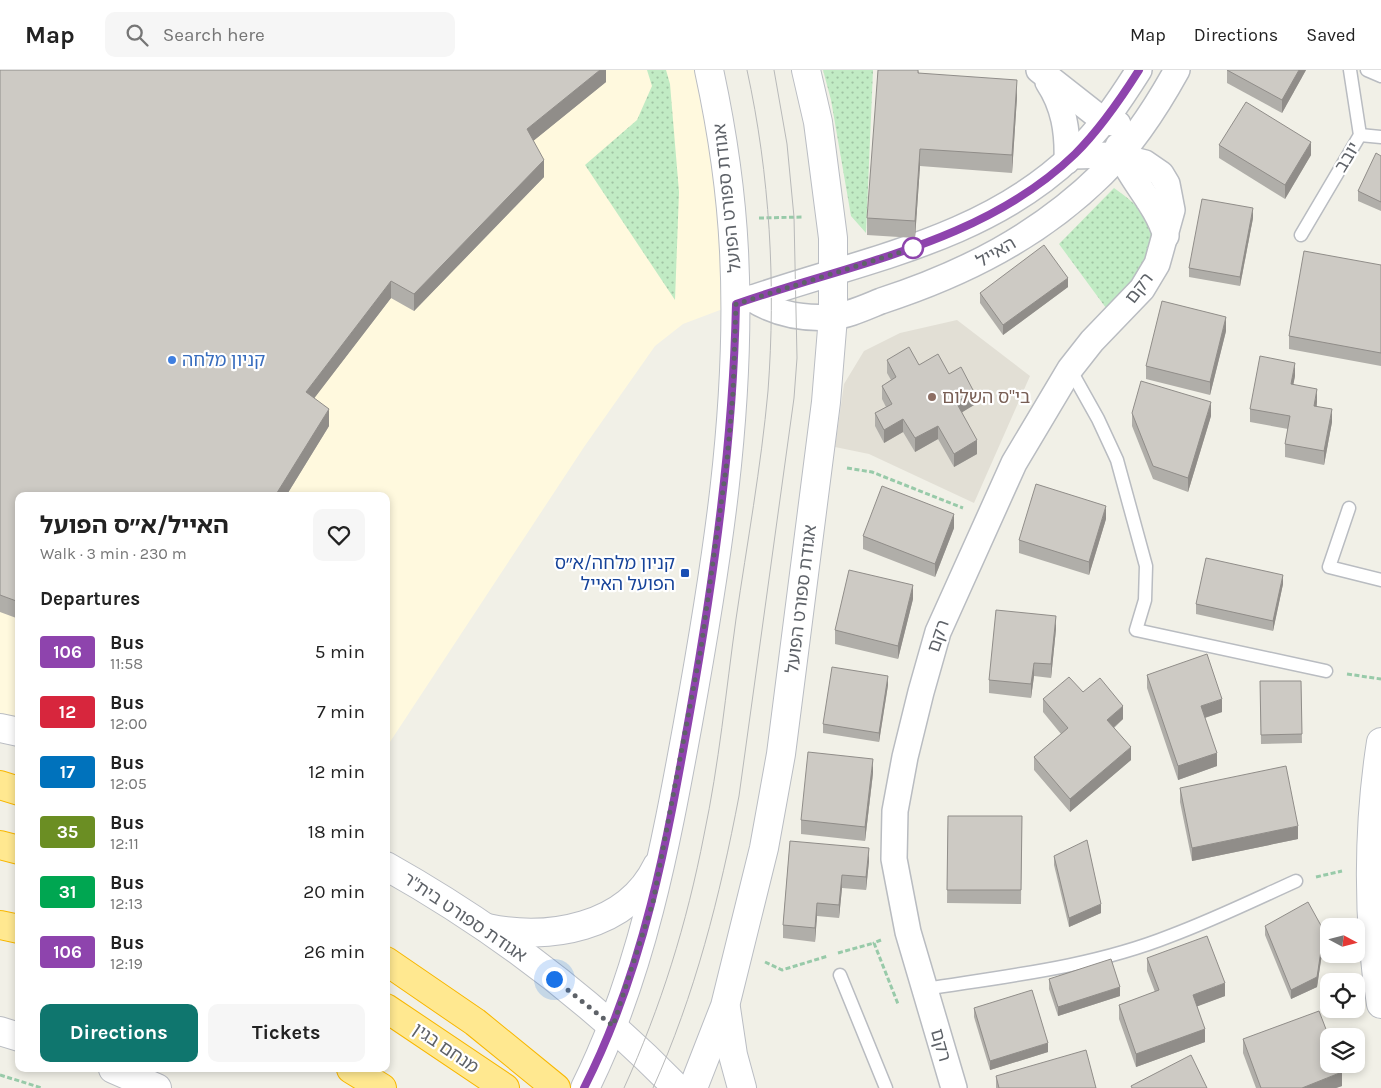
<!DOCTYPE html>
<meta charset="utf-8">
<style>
body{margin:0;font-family:Karla,"Noto Sans Hebrew",sans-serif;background:#f6f6f6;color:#222;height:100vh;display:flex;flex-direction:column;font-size:19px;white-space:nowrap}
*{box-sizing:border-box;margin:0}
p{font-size:16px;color:#767676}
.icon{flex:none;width:28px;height:28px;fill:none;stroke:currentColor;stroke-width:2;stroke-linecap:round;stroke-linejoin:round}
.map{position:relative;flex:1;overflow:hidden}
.panel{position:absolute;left:15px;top:422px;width:375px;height:580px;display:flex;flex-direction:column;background:#fff;border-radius:10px;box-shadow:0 2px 8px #0003}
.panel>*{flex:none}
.badge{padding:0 10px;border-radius:4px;font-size:18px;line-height:32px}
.needle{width:32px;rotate:97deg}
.controls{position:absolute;left:1320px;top:848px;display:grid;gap:10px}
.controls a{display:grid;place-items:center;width:45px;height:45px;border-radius:10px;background:#fff;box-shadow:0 2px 8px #0003;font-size:25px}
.you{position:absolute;width:25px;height:25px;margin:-12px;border:4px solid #fff;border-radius:50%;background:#1a73e8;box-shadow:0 0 0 8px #1a73e833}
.map>.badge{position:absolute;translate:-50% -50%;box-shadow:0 0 0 2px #fff}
h2{padding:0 25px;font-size:19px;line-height:45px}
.round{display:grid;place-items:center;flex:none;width:52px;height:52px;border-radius:10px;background:#f6f6f6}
.headline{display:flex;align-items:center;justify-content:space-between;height:85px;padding:0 25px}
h1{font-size:24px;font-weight:700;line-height:38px}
.primary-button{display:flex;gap:10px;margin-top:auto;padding:10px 25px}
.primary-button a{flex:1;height:58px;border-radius:10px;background:#0f766e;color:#fff;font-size:20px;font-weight:700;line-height:58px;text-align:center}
.primary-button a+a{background:#f6f6f6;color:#222}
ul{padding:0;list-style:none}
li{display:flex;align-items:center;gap:15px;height:60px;padding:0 25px}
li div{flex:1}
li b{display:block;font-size:19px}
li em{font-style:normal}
li .badge{min-width:55px;font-weight:700;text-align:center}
header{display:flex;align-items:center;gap:30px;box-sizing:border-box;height:70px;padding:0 25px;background:#fff;border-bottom:1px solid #e0e0e0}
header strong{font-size:24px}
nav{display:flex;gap:28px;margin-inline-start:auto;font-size:18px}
.search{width:350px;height:45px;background:#f6f6f6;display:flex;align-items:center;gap:12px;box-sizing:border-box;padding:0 18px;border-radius:10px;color:#767676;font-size:19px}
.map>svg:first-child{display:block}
.commercial{fill:#fff9de}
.education{fill:#e2dfd5}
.grass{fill:url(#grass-dots)}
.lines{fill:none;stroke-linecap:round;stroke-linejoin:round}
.lane-casing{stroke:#b9bcc1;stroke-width:15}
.street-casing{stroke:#b9bcc1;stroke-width:28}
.secondary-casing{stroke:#babdc3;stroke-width:30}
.highway-casing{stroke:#f8b700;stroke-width:30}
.path{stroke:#98caa9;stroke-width:3;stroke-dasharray:5 2.5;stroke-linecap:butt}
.lane{stroke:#fff;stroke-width:12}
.street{stroke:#fff;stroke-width:25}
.secondary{stroke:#fff;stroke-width:28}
.highway{stroke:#ffe890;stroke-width:28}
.tram{stroke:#b8b9b9;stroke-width:1}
.wall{fill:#b0aea9}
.shaded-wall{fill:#908d89}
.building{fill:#cdcac4;stroke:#908d89}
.line-casing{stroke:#fff;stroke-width:11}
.line{stroke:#8e44ad;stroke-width:8}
.walk{stroke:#5e6268;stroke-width:5;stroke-dasharray:0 9}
.stop-dot{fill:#fff;stroke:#8e44ad;stroke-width:2.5}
.shop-dot{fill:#3f7fe0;stroke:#fff;stroke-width:2}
.education-dot{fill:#8d6e63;stroke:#fff;stroke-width:2}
.transit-dot{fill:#1a4fb4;stroke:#fff;stroke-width:2}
.labels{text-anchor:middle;stroke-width:4.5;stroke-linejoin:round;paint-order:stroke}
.street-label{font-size:18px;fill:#5e6268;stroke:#fff}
.shop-label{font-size:18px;fill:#366cbe;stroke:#fff;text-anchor:start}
.education-label{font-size:18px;fill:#785e54;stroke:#fff;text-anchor:start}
.transit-label{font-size:18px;fill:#164399;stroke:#fff;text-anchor:end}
</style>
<header>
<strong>Map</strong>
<div class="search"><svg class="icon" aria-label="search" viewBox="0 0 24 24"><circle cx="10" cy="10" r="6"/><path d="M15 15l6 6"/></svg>Search here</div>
<nav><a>Map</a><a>Directions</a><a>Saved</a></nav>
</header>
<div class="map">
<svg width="1381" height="1018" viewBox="0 0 1381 1018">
<defs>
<pattern id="grass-dots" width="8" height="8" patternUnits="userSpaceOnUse" patternTransform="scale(1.25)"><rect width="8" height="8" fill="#c1ebc4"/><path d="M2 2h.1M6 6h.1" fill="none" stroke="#a0c2a3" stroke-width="1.8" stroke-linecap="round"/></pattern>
</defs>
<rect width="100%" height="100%" fill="#f1f0e7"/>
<!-- commercial -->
<polygon class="commercial" points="0,0 708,0 736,234 683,254 655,276 584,377 386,678 386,426 19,426 19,662 0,658"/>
<!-- education -->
<polygon class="education" points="957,250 1030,306 974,433 869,384 835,377 844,314 864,281 900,263"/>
<!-- grass -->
<g class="grass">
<polygon points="647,0 666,0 670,14 679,122 675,230 585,95 637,50 652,16"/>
<polygon points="823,0 873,0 866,163 851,146 831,30"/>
<path d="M 1114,118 C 1182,165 1152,189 1106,238 L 1059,174 Z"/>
</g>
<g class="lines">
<defs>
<g id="lane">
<polyline points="1367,0 1381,6"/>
<polyline points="1360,65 1381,67"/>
<polyline points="1301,165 1360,65 1350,0"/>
<polyline points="1070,299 1098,349 1117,390 1146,496 1145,530 1136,560 1326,601"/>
<polyline points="1349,438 1329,497 1381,510"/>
<polyline points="840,905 886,1018"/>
<path d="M 925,919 C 1007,906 1092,897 1170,866 C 1213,850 1254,830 1296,811"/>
</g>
<g id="street">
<polyline points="1039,0 1104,51 1118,54"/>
<path d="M 1048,12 C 1064,36 1068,62 1067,91"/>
<path d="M 1118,76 C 1127,108 1155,130 1166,166"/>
<path d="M 751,228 C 775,244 803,249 831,247 C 847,246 866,237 881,231 C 964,204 1039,166 1102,104 C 1133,74 1156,38 1177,0"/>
<path d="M 741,232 C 856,191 983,172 1074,84 C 1100,60 1120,30 1139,0"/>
<polyline points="954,1018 908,862 894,789 895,741 905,687 921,622 938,562 1014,393 1070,299 1092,271 1142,219 1157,194 1172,140 1167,114 1161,104 1145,93 1113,85 1073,86"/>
</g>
<g id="secondary">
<polyline points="0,658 19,662"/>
<path d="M 1381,672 C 1368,755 1367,851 1381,934"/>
<path d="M 386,796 C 493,856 592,931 677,1018"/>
<path d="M 487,858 C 548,871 627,858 657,796"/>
<polyline points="726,938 733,985 742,1018"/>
<polyline points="0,961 19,967"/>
<polyline points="113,999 157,1018"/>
<path d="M 585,1018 C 642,903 665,779 688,653 C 716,498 742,339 734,181 C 731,120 722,60 709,0"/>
<polyline points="693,1018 725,936 764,778 781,684 826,332 833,247 833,168 818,52 806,0"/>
</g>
<g id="highway">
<polyline points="0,715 19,721"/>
<polyline points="0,775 19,780"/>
<polyline points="0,855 19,859"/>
<polyline points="386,891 475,952 556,1018"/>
<polyline points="386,938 505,1018"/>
<polyline points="351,999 382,1018"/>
</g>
</defs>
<!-- lane casing -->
<use href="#lane" class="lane-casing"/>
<!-- street casing -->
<use href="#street" class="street-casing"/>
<!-- secondary casing -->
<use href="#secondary" class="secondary-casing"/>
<!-- highway casing -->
<use href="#highway" class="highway-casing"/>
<!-- path -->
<g class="path">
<polyline points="759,148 803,147"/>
<polyline points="847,398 872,402 963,438"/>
<polyline points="1347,604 1381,609"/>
<polyline points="1316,807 1342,801"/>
<polyline points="881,870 874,873 898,934"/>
<polyline points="838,883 874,873"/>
<polyline points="765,892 782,900 828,886"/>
<polyline points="0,1005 42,1018"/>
</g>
<!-- lane -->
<use href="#lane" class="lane"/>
<!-- street -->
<use href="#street" class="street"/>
<!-- secondary -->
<use href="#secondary" class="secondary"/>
<!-- highway -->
<use href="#highway" class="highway"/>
<!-- tram -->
<g class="tram">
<path d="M 624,1018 C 661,937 687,853 704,765 C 719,694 726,621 736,549 C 747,474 761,397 768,321 C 776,214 770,105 747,0"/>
<path d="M 653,1018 C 695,925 720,826 739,726 L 794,328 L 797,288 L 794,147 L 787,74 L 774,0"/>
</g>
</g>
<!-- wall -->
<g class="wall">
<polygon points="0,0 606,0 606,12 533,71 544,107 414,241 391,228 314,328 329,356 286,426 19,426 19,549 0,542"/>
<polygon points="919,0 919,3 1017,27 1012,103 920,96 915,168 867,165 867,148"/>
<polygon points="1227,0 1306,0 1282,43 1227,13"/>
<polygon points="1219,75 1311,85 1285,129 1219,88"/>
<polygon points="1381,86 1381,141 1358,131 1358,121"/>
<polygon points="1253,148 1240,216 1189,207 1189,198"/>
<polygon points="1381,195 1381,296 1289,279 1289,266"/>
<polygon points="1068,217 1003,265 980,233 980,223"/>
<polygon points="1226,261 1210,325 1146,309 1146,296"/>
<polygon points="887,290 919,295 949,304 974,335 962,342 977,384 954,397 938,369 915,382 903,362 884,373 875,356 875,343 886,337 882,329 882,316 891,310 887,303"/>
<polygon points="1295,306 1293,314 1317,332 1317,336 1332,352 1324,395 1285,387 1285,374 1288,359 1250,352 1250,339"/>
<polygon points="1132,343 1211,346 1188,422 1153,409 1132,356"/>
<polygon points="1106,449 1089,505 1019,483 1019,470"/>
<polygon points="954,458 935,507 863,479 863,466"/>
<polygon points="1283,514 1273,561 1196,544 1196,534"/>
<polygon points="913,529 898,589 835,574 835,560"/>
<polygon points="1056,559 1051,608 1034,606 1031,628 989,623 989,610"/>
<polygon points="1147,605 1222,642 1205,648 1217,696 1178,710 1147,618"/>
<polygon points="1260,611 1301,611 1302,673 1261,674"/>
<polygon points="888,615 879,672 823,663 823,654"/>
<polygon points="1083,622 1123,649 1114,658 1131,690 1070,742 1034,700 1034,687 1061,664 1043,642 1043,629"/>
<polygon points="873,703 865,771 801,764 801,750"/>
<polygon points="1180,718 1298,769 1192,791 1180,732"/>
<polygon points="948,746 1022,746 1021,834 947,833"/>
<polygon points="790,771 869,791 866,820 842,818 839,848 817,846 815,872 783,868 783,855"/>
<polygon points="1054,786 1101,843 1069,857 1054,795"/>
<polygon points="1265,856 1324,870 1317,917 1291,929 1265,865"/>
<polygon points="1147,888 1225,926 1197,936 1205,972 1136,997 1119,949 1119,935 1155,922 1147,901"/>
<polygon points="1049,909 1120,926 1058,946 1049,919"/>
<polygon points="974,938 1048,982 990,1000 974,947"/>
<polygon points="1243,969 1342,1016 1336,1018 1256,1018 1243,983"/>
<polygon points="996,1006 1096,1018 996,1018"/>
</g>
<!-- shaded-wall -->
<g class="shaded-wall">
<polygon points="600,0 606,0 606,12 527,76 527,59"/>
<polygon points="1299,0 1306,0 1282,43 1282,30"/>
<polygon points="1017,10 1017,27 1012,103 1012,85"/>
<polygon points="1311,72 1311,85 1285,129 1285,115"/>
<polygon points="920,79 920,96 915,168 915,151"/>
<polygon points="544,90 544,107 414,241 414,224"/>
<polygon points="1253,138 1253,148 1240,216 1240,207"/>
<polygon points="1068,208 1068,217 1003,265 1003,255"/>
<polygon points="391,211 391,228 306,339 306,322"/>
<polygon points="1226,247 1226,261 1210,325 1210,312"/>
<polygon points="1295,293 1295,306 1291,327 1291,314"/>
<polygon points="1317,319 1317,332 1314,349 1314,336"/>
<polygon points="974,322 974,335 956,346 956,332"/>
<polygon points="1211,332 1211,346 1188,422 1188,408"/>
<polygon points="329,339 329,356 286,426 275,426"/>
<polygon points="1332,339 1332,352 1324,395 1324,381"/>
<polygon points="903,349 903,362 884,373 884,360"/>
<polygon points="938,356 938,369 915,382 915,368"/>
<polygon points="977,370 977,384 954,397 954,384"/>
<polygon points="1106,436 1106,449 1089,505 1089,492"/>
<polygon points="954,444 954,458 935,507 935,494"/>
<polygon points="1283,505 1283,514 1273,561 1273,551"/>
<polygon points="913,515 913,529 898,589 898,576"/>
<polygon points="1056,546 1056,559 1051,608 1051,594"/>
<polygon points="1034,593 1034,606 1031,628 1031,614"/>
<polygon points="888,606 888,615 879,672 879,663"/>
<polygon points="1222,629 1222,642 1201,649 1201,636"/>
<polygon points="1123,636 1123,649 1107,663 1107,650"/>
<polygon points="1131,677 1131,690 1070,742 1070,729"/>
<polygon points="1217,683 1217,696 1178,710 1178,696"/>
<polygon points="873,689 873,703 865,771 865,757"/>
<polygon points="1298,756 1298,769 1192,791 1192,778"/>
<polygon points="869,778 869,791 866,820 866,807"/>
<polygon points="842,805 842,818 839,848 839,835"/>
<polygon points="817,833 817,846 815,872 815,858"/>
<polygon points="1101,834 1101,843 1069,857 1069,848"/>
<polygon points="1324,861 1324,870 1317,917 1291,929 1291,920"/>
<polygon points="1225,913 1225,926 1193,938 1193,925"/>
<polygon points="1120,917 1120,926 1058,946 1058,937"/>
<polygon points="1205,959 1205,972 1136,997 1136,984"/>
<polygon points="1048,973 1048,982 990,1000 990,991"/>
<polygon points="1342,1002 1342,1016 1336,1018 1302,1018"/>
</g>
<!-- building -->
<g class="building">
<polygon points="0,0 600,0 527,59 544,90 414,224 391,211 306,322 329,339 275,426 19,426 19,532 0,525"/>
<polygon points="878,0 918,0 918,3 1017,10 1012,85 920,79 915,151 867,148"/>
<polygon points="1227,0 1299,0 1282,30"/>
<polygon points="1246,32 1311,72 1285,115 1219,75"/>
<polygon points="1376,83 1381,86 1381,132 1358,121"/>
<polygon points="1202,129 1253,138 1240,207 1189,198"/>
<polygon points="1044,175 1068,208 1003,255 980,223"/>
<polygon points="1304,181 1381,195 1381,283 1289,266"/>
<polygon points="1162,231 1226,247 1210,312 1146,296"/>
<polygon points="909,277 919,295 938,284 949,304 961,297 974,322 956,332 977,370 954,384 938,356 915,368 903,349 884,360 875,343 892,334 882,316 896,307 887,290"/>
<polygon points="1260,286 1295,293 1291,314 1317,319 1314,336 1332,339 1324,381 1285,374 1290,346 1250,339"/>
<polygon points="1141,311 1211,332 1188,408 1153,396 1132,343"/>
<polygon points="1036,414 1106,436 1089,492 1019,470"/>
<polygon points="882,416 954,444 935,494 863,466"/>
<polygon points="1206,488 1283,505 1273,551 1196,534"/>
<polygon points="849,500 913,515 898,576 835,560"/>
<polygon points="996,540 1056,546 1051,594 1034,593 1031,614 989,610"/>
<polygon points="1207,584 1222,629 1201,636 1217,683 1178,696 1147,605"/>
<polygon points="832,597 888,606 879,663 823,654"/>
<polygon points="1069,607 1083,622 1100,608 1123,636 1107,650 1131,677 1070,729 1034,687 1068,658 1043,629"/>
<polygon points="1260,611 1301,611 1302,664 1261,665"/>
<polygon points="808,682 873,689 865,757 801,750"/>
<polygon points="1286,696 1298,756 1192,778 1180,718"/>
<polygon points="948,746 1022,746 1021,820 947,820"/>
<polygon points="1087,770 1101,834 1069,848 1054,786"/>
<polygon points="790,771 869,778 866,807 842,805 839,835 817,833 815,858 783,855"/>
<polygon points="1308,832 1324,861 1317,907 1291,920 1265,856"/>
<polygon points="1207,866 1225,913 1193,925 1205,959 1136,984 1119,935 1159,920 1147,888"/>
<polygon points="1111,889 1120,917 1058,937 1049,909"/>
<polygon points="1032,920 1048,973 990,991 974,938"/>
<polygon points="1319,941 1329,967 1329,994 1339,994 1342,1002 1302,1018 1261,1018 1243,969"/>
<polygon points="1086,980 1096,1018 999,1018 996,1006"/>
<polygon points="1191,985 1207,1018 1132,1018 1131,1016"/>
</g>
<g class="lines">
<defs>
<path id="line" d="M 584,1018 C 644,900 667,772 690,642 C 714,507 733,371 736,234 C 852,193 983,173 1075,84 C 1100,59 1120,30 1139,0"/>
</defs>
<!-- line casing -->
<use href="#line" class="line-casing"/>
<!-- line -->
<use href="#line" class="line"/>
<!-- walk -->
<polyline class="walk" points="554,909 613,956 653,832 701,578 727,391 733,322 736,234 920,176 913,178"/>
</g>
<!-- markers -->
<circle class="stop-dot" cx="913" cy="178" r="10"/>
<circle class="shop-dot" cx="172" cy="290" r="5"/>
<circle class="education-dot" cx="932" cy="327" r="5"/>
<rect class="transit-dot" x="680" y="498" width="10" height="10" rx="2.5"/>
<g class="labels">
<!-- street labels -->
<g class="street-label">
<text transform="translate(1347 87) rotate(-59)" y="6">יובב</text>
<text transform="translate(727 128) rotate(-96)" y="6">אגודת ספורט הפועל</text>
<text transform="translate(996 182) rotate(-30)" y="6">האייל</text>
<text transform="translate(1139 218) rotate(-52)" y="6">רקם</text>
<text transform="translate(801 529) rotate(-83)" y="6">אגודת ספורט הפועל</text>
<text transform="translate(938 566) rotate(-71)" y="6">רקם</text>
<text transform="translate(465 847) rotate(34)" y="6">אגודת ספורט בית"ר</text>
<text transform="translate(941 975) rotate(74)" y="6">רקם</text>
<text transform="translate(446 978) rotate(34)" y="6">מנחם בגין</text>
</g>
<!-- shop labels -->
<g class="shop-label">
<text x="182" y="296">קניון מלחה</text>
</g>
<!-- education labels -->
<g class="education-label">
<text x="942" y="333">בי"ס השלום</text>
</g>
<!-- transit labels -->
<g class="transit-label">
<text x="675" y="499">קניון מלחה/א״ס<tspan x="675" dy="21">הפועל האייל</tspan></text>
</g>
</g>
</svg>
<div class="controls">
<a><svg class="needle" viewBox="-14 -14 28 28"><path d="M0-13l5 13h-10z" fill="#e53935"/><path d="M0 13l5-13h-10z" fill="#767676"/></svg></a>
<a><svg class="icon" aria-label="locate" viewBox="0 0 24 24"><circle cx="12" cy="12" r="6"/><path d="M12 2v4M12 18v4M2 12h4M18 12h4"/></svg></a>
<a><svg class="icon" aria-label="layers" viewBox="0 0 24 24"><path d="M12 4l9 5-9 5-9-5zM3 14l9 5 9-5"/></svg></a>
</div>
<div class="you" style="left:554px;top:909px"></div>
<section class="panel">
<div class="headline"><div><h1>האייל/א״ס הפועל</h1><p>Walk · 3 min · 230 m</p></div><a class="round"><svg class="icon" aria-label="heart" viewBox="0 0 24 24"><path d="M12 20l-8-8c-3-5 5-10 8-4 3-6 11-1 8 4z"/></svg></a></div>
<h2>Departures</h2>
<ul>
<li><span class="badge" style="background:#8e44ad;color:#fff">106</span><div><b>Bus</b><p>11:58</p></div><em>5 min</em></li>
<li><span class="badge" style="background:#d7263d;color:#fff">12</span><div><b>Bus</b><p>12:00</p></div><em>7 min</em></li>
<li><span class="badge" style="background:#0072bc;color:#fff">17</span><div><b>Bus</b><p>12:05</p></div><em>12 min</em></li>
<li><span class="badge" style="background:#6b8e23;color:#fff">35</span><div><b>Bus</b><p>12:11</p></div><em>18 min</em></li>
<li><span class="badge" style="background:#00a651;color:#fff">31</span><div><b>Bus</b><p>12:13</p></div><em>20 min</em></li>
<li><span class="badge" style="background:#8e44ad;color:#fff">106</span><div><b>Bus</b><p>12:19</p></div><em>26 min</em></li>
</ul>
<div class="primary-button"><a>Directions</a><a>Tickets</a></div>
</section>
</div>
